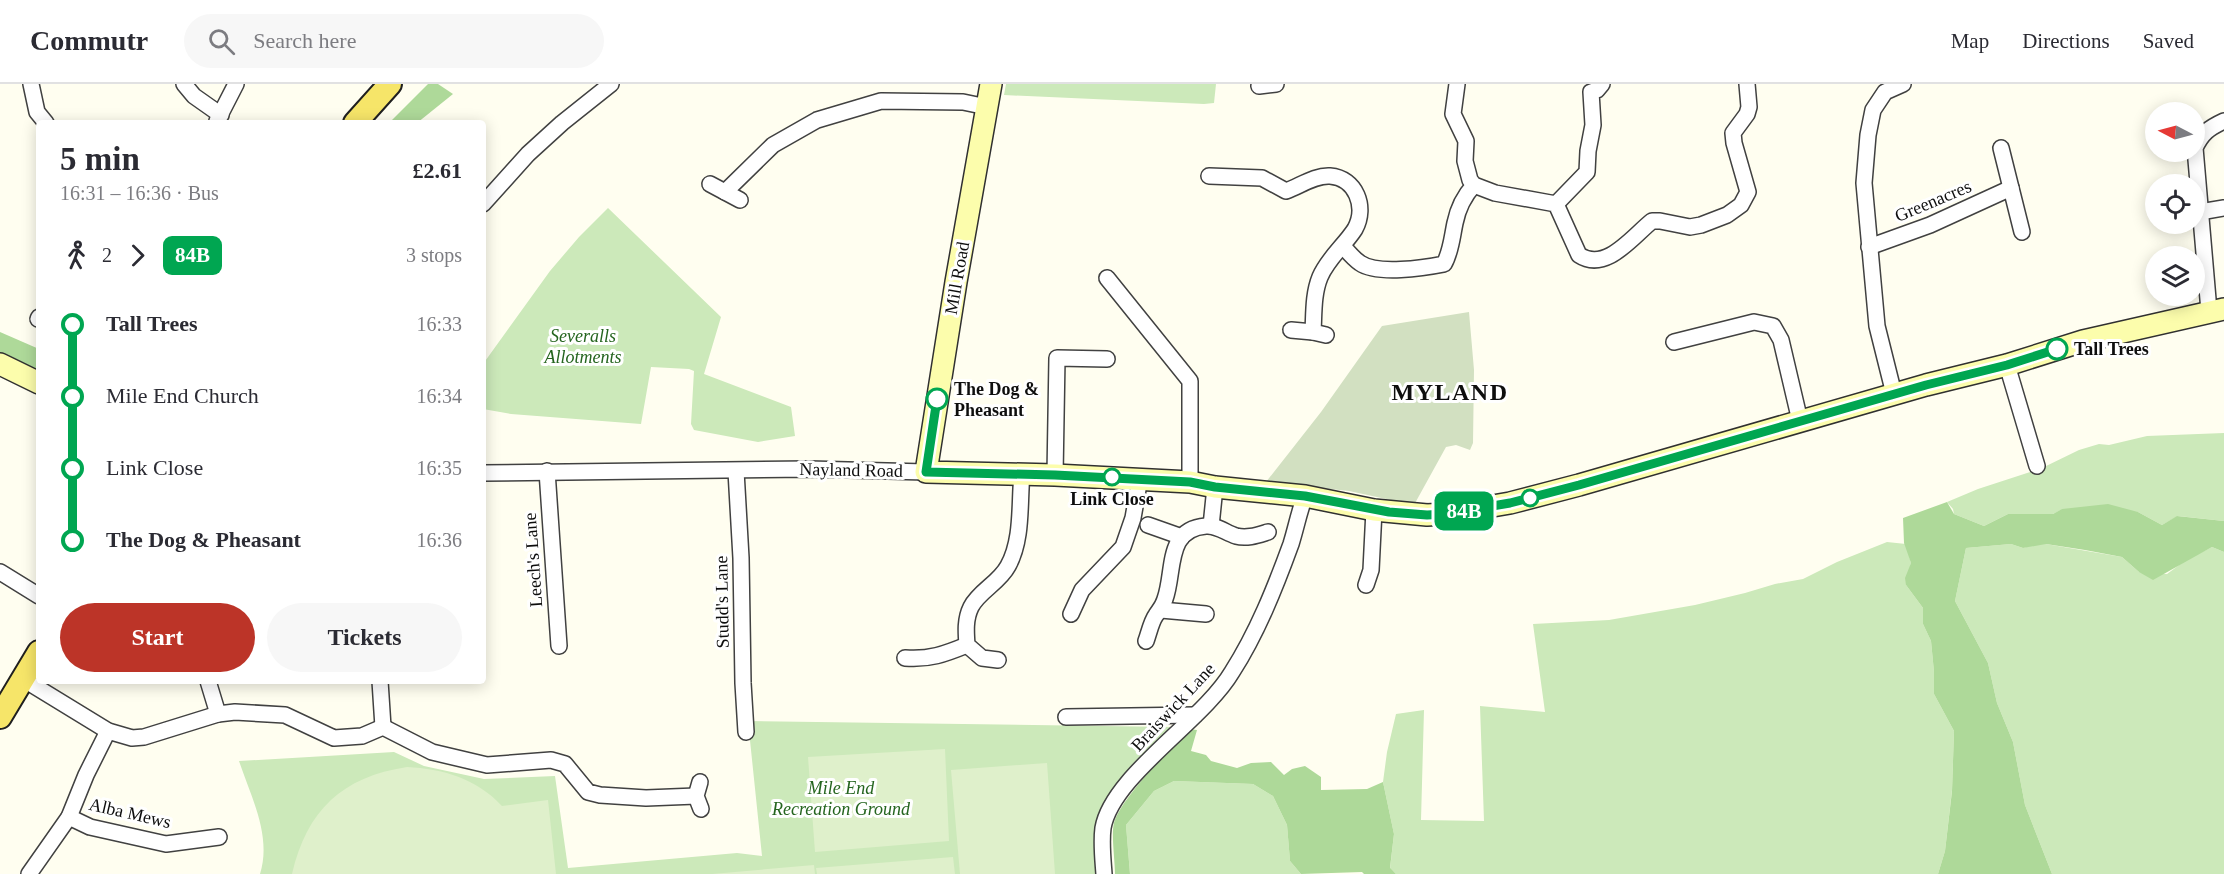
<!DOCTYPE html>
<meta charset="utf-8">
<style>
body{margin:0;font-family:"Times New Roman",serif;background:#f7f7f7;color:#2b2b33;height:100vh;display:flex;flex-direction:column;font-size:22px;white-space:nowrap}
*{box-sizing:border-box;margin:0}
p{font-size:20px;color:#7c7c81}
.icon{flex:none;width:33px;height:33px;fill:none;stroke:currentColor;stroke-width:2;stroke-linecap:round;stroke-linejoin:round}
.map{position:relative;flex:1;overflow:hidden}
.panel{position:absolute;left:36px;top:36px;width:450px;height:564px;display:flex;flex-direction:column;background:#fff;border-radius:6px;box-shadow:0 3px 15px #0003}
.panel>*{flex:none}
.badge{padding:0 12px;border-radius:9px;font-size:21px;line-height:39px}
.needle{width:39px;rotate:276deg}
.tools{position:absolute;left:2145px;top:18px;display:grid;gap:12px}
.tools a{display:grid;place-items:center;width:60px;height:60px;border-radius:50%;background:#fff;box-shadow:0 3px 15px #0003;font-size:30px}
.map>.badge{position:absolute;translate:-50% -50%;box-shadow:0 0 0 3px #fff}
.legs{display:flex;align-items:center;gap:9px;height:66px;padding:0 24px;font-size:20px}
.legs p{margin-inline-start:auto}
.headline{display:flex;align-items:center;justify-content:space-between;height:102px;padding:0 24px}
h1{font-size:33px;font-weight:600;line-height:45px}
.action{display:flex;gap:12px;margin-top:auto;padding:12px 24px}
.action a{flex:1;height:69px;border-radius:36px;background:#bc3428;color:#fff;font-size:24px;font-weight:600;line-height:69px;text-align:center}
.action a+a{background:#f7f7f7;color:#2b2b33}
ul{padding:0 24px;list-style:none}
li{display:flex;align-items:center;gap:21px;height:72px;font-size:22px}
li i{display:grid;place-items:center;width:9px;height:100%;margin:0 8px;background:currentColor}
li i::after{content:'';width:15px;height:15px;margin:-8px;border:4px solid;border-radius:50%;background:#fff}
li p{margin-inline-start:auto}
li:first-child i{background:linear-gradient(#0000 50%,currentColor 0)}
li:last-child i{background:linear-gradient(currentColor 50%,#0000 0)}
header{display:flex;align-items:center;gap:36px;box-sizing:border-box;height:84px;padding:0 30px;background:#fff;border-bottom:2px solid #e1e1e2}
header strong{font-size:28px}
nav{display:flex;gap:33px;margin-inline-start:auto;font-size:21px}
.search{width:420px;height:54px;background:#f7f7f7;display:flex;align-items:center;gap:15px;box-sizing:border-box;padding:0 21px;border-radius:33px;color:#7c7c81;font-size:22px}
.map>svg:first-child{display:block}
.green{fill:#cce9ba}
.forest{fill:#aed999}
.cemetery{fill:#d2e0c1}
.pitch{fill:#dff0cb}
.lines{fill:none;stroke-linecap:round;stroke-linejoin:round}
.street-casing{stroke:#414141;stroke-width:18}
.secondary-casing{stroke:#303030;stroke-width:24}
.primary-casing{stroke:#1f1f1f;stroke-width:26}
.street{stroke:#fff;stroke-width:15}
.secondary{stroke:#fcfdac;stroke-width:21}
.primary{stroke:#f6e569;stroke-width:22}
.line-1-casing{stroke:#fff;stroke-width:14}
.line-1{stroke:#00a651;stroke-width:9}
.stop-1-dot{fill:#fff;stroke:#00a651;stroke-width:3}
.labels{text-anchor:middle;stroke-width:6;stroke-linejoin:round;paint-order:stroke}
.street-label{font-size:18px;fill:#0e0e0e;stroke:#fff}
.park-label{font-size:18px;font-style:italic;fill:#25651f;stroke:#fff}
.stop-label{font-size:18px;font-weight:bold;fill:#0e0e0e;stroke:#fff;text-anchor:start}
.district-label{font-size:24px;font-weight:bold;letter-spacing:1.5px;fill:#0e0e0e;stroke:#fff}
</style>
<header>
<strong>Commutr</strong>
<div class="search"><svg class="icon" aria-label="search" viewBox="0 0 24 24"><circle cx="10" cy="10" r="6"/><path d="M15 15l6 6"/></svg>Search here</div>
<nav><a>Map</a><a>Directions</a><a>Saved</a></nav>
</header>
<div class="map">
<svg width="2224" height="790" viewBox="0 0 2224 790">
<rect width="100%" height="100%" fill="#fffef0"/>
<!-- green -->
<g class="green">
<polygon points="1006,0 1216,0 1214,19 1204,20 1004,11"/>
<polygon points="608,124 721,233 704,290 791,323 795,352 758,358 694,346 691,340 694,287 689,285 651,283 641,340 511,330 483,325 483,280 550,187 579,153"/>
<polygon points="2224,349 2224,437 2178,432 2162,441 2138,428 2063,425 2053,430 2008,430 1984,442 1954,430 1953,425 1947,418 1978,405 2042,384 2079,366 2099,360 2109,361 2147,352"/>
<polygon points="1887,458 1906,460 1911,479 1906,501 1923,524 1923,540 1931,557 1934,588 1934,610 1954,647 1952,706 1945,767 1938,790 1396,790 1390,785 1394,750 1383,698 1387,668 1396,630 1424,626 1421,736 1484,737 1480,622 1545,628 1533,540 1609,536 1695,521 1745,509 1775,500 1803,495 1837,478"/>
<polygon points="2040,459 2122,473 2139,488 2167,490 2186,476 2212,463 2224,468 2224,790 2052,790 2025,721 2013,658 1997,619 1988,579 1955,517 1966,464 2011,460 2023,464"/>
<path d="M 748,637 L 1172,643 L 1117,701 L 1100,790 L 260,790 C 272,752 251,713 239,677 L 394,668 L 424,682 L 484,695 L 555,692 L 568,784 L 737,769 L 762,772 Z"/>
<polygon points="1174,697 1253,700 1273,712 1287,741 1290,777 1301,790 1130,790 1126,741 1154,707"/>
</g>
<!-- forest -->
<g class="forest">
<polygon points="428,0 438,0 453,10 417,39 389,39"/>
<polygon points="0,248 39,265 39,287 0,271"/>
<polygon points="1947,418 1954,430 1984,442 2008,430 2053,430 2062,425 2108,420 2138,428 2162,441 2177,432 2224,437 2224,468 2212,463 2153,496 2139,488 2122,473 2085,466 2046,460 2023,464 2011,460 1966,464 1955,517 1988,579 1997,619 2013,658 2025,721 2052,790 1938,790 1945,767 1952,707 1954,647 1934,610 1934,588 1931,557 1923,540 1923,524 1906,501 1905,494 1911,479 1904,459 1903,434"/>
<path d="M 1189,645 L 1197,646 L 1191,667 L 1206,671 L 1211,677 L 1237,684 L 1251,679 L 1271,678 L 1284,691 L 1292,685 L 1305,682 L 1321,693 L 1321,706 L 1367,705 L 1383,698 L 1394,750 L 1390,784 L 1396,790 L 1364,790 L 1362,788 L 1301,790 L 1290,777 L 1287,741 L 1273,712 L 1253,700 L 1174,697 L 1154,707 L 1126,741 L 1130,790 L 1115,790 C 1115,776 1111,751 1114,739 C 1121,714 1170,665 1189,645 Z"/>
</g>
<!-- cemetery -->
<polygon class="cemetery" points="1469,228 1474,286 1473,359 1470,366 1456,361 1446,363 1414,421 1349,407 1266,398 1321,328 1382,242"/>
<!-- pitch -->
<g class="pitch">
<polygon points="945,665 949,757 815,768 808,673"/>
<polygon points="1047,679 1055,790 960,790 951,686"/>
<path d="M 407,683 C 443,685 476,694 502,722 L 548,716 L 556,790 L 292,790 C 307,726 342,693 407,683 Z"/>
<polygon points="953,773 955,790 817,790 816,784"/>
<polygon points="814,781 815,790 712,790"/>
</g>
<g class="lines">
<defs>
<g id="street">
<polyline points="31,0 37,28 46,39"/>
<polyline points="184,0 194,12 221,31"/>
<path d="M 1457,0 L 1453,30 L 1466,57 L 1465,77 L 1470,96 L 1474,101 L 1495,109 L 1556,120 L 1579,171 C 1606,189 1633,152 1652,137 L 1660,137 L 1690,143 L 1701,141 L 1727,131 L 1741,121 L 1748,108 L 1734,59 L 1733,49 L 1747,30 L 1749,23 L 1747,0"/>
<polyline points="1259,2 1276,0"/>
<polyline points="217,37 236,0"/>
<polyline points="2001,64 2022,148"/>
<path d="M 1209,92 L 1262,94 L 1286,107 C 1300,102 1315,91 1330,92 C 1356,94 1367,123 1355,145 C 1344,162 1328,174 1320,193 C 1313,210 1314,230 1313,248 L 1326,251"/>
<polyline points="710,100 740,116"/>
<polyline points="725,108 773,61 817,36 881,17 963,18 987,23"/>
<polyline points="483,120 528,70 562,39 611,0"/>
<polyline points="1556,120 1587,88 1588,67 1593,41 1591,8 1597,6 1602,0"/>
<polyline points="2200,128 2224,124"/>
<path d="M 1343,162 C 1348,168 1354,175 1360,179 C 1377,191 1424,184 1444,180 C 1451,168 1452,153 1455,139 C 1458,124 1464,112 1474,101"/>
<polyline points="1869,163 1930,141 2011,104"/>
<polyline points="1107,194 1190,297 1190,398"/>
<path d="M 2209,227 L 2195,64 C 2202,49 2209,44 2224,37"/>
<polyline points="38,235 39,233"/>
<polyline points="1291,246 1313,248"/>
<polyline points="1674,258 1754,238 1773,242 1781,256 1800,337"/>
<polyline points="2007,281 2037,382"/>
<polyline points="1894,310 1877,242 1864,99 1868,51 1873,26 1885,8 1903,0"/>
<polyline points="547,387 559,562"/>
<polyline points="736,387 741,474 743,599 746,648"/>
<polyline points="483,389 809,385 926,388"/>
<polyline points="1055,391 1057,274 1107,275"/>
<polyline points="1148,441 1182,453"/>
<polyline points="1211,442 1215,403"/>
<polyline points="0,488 39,512"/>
<polyline points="1366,501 1371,486 1374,426"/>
<polyline points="1161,526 1206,530"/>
<polyline points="1071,530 1082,506 1123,463 1133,434 1140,394"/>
<path d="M 1146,557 C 1149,549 1151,538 1156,531 C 1160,525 1163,522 1165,515 C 1175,488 1165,445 1206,442 C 1217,441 1226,449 1236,452 C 1247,455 1258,451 1268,448"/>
<path d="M 905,574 C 929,576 945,570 967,561"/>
<path d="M 998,576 L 982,574 L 967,561 C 966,548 965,535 971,523 C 979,507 999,499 1008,482 C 1023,455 1019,419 1022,390"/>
<polyline points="23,595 108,647 132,654 144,653 218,630 235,628 285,631 334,654 362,652 383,643 432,668 487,681 551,676 565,680 588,708 600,711 646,714 696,712"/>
<polyline points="208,597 218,630"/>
<polyline points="380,597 383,643"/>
<polyline points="1066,633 1195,631"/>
<polyline points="700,698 696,712 701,725"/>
<polyline points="69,733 90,743 166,760 219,753"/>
<polyline points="29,790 69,733 86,691 108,647"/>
<path d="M 1104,790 C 1103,776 1101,759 1103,744 C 1112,692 1203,637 1232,588 C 1257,549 1275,504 1291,460 C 1296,444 1299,428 1305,412"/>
</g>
<g id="secondary">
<polyline points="991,0 956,198 926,388 1055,391 1190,398 1215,403 1305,412 1374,426 1427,431 1446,430 1510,419 1579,401 1926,301 2007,281 2083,257 2224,225"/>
<polyline points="0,280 39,299"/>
</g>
<g id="primary">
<polyline points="355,39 390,0"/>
<polyline points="0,633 39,568"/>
</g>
</defs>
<!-- street casing -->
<use href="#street" class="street-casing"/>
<!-- secondary casing -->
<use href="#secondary" class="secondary-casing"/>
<!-- primary casing -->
<use href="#primary" class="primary-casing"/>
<!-- street -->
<use href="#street" class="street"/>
<!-- secondary -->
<use href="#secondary" class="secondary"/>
<!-- primary -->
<use href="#primary" class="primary"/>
</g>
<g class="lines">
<defs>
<polyline id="line-1" points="937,315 926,388 1055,391 1190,398 1215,403 1305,412 1389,428 1427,431 1446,430 1510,419 1579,401 1926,301 2007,281 2057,265"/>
</defs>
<!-- line-1 casing -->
<use href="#line-1" class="line-1-casing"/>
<!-- line-1 -->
<use href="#line-1" class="line-1"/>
</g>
<!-- markers -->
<g class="stop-1-dot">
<circle cx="2057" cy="265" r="10"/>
<circle cx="937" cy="315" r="10"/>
<circle cx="1112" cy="393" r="8"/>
<circle cx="1530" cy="414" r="8"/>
</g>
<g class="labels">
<!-- street labels -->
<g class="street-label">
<text transform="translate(1933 117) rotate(-23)" y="6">Greenacres</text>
<text transform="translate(957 194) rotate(-80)" y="6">Mill Road</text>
<text transform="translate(851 386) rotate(1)" y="6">Nayland Road</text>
<text transform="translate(533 476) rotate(-94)" y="6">Leech's Lane</text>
<text transform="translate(722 518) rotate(-91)" y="6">Studd's Lane</text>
<text transform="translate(1173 623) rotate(-47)" y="6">Braiswick Lane</text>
<text transform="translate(130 729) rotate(13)" y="6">Alba Mews</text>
</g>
<!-- park labels -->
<g class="park-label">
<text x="583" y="258">Severalls<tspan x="583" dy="21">Allotments</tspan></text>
<text x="841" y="710">Mile End<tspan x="841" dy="21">Recreation Ground</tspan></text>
</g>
<!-- stop labels -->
<g class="stop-label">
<text x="2074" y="271">Tall Trees</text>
<text x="954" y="311">The Dog &amp;<tspan x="954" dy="21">Pheasant</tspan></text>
<text x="1112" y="421" text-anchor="middle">Link Close</text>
</g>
<!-- district labels -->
<g class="district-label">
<text x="1450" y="316">MYLAND</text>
</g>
</g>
</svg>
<div class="tools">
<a><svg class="needle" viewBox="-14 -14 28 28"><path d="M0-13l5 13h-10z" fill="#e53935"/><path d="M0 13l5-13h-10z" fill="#7c7c81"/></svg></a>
<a><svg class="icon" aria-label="locate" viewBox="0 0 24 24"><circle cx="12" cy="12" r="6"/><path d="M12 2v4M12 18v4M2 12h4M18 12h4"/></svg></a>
<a><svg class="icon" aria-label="layers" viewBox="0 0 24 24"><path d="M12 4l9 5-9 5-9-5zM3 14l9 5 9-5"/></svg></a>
</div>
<b class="badge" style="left:1464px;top:427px;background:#00a651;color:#fff">84B</b>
<section class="panel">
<div class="headline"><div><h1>5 min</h1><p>16:31 – 16:36 · Bus</p></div><b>£2.61</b></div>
<div class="legs"><svg class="icon" aria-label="walk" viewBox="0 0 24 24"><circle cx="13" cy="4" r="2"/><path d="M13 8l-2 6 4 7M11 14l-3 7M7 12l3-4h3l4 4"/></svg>2<svg class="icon" aria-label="forward" viewBox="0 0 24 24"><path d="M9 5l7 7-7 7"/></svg><b class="badge" style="background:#00a651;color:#fff">84B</b><p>3 stops</p></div>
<ul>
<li><i style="color:#00a651"></i><b>Tall Trees</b><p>16:33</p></li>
<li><i style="color:#00a651"></i><span>Mile End Church</span><p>16:34</p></li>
<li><i style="color:#00a651"></i><span>Link Close</span><p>16:35</p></li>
<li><i style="color:#00a651"></i><b>The Dog &amp; Pheasant</b><p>16:36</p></li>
</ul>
<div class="action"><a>Start</a><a>Tickets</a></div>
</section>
</div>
